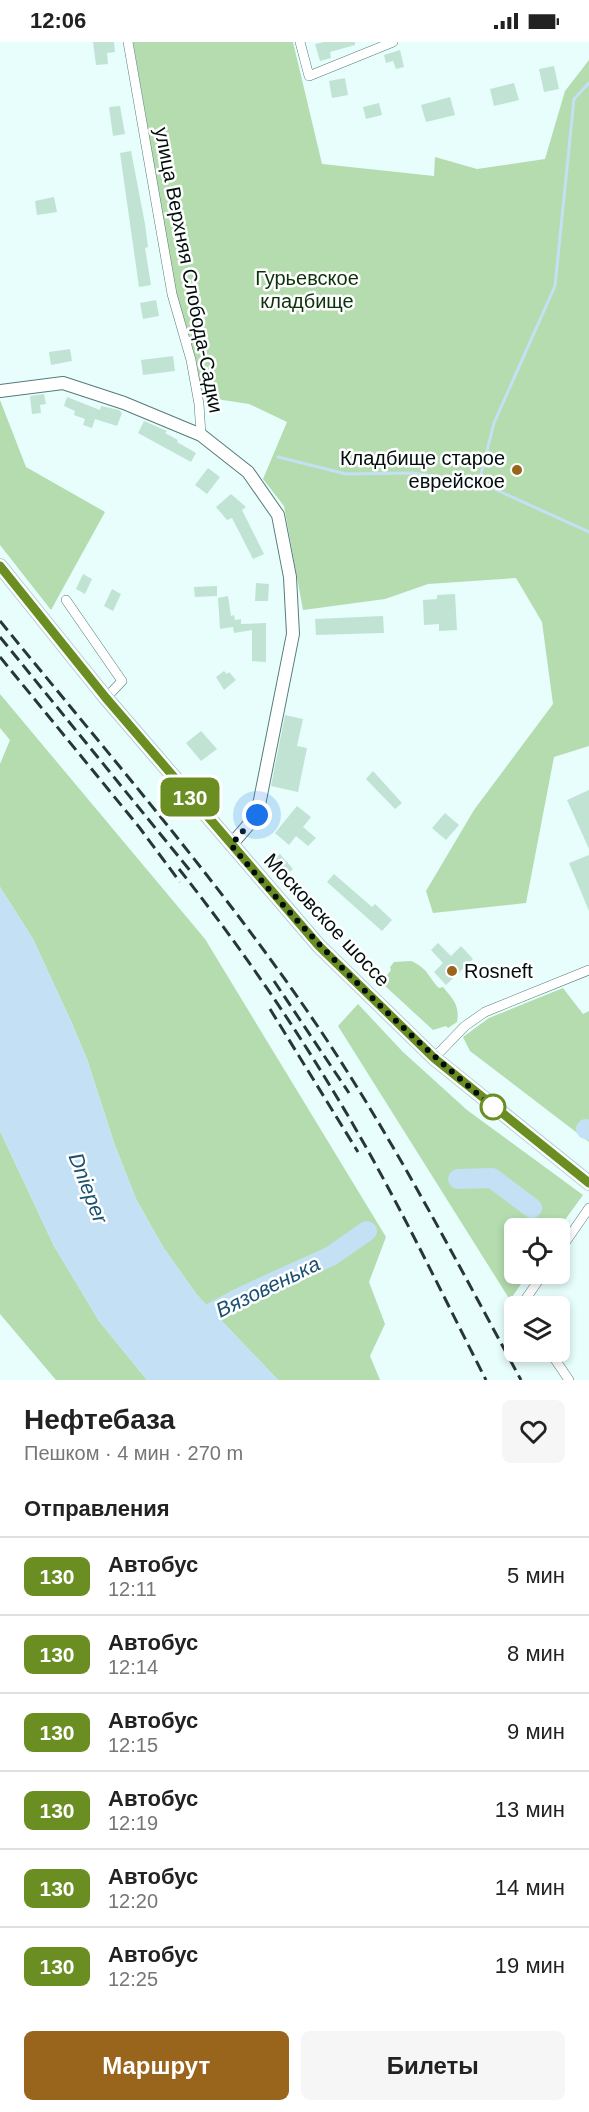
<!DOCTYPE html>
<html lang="ru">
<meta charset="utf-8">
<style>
body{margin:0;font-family:Helvetica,sans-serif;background:#f6f6f6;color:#222;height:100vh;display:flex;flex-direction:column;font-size:22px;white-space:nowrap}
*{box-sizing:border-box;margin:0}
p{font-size:20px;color:#767676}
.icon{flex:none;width:33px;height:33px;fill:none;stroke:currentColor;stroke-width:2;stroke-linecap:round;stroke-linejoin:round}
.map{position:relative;height:1338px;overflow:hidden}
.side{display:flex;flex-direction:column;background:#fff;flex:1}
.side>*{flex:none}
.badge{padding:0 12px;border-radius:9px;font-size:21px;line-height:39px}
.tools{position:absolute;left:504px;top:1176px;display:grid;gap:12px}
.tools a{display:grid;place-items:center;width:66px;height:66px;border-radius:9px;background:#fff;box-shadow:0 3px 9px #0003;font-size:30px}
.you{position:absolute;width:30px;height:30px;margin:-15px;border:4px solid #fff;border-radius:50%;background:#1a73e8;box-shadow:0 0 0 9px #1a73e833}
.map>.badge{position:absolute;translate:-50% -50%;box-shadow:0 0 0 3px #fff}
h2{padding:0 24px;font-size:22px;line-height:54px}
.round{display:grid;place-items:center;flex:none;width:63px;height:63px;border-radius:9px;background:#f6f6f6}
.head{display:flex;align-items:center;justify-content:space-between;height:102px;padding:0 24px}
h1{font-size:28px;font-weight:700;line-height:45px}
.button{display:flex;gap:12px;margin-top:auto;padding:12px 24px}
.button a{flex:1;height:69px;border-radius:9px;background:#99641c;color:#fff;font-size:24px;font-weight:700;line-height:69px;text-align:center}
.button a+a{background:#f6f6f6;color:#222}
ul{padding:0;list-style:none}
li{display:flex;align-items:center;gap:18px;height:78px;padding:0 24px;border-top:2px solid #e0e0e0}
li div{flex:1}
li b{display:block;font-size:22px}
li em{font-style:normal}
li .badge{min-width:66px;font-weight:700;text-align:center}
.status{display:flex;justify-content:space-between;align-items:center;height:42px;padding:0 30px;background:#fff;direction:ltr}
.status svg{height:16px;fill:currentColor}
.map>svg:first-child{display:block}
.green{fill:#b4dcaf}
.water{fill:#c4e0f4}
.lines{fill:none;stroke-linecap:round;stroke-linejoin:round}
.stream{stroke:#c4e0f4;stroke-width:3}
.river{stroke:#c4e0f4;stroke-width:20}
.building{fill:#c1e3d4}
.minor-casing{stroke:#567b79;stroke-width:10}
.tertiary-casing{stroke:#567b79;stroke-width:14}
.primary-casing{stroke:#dcdddd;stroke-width:16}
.minor{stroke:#fff;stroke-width:9}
.tertiary{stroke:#fff;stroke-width:12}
.primary{stroke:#91c5d1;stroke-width:15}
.rail{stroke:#283635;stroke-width:3;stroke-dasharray:12 6;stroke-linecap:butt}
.line-casing{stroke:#fff;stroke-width:14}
.line{stroke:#6b8e23;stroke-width:9}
.walk{stroke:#020e0d;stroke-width:6;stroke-dasharray:0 10.8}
.poi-dot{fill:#99641c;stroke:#fff;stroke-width:2}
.stop-dot{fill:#fff;stroke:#6b8e23;stroke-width:3}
.labels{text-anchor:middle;stroke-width:5;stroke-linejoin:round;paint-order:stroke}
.street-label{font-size:20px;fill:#020e0d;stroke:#fff}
.park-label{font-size:20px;fill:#0d330a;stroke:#fff}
.poi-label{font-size:20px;fill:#020e0d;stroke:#fff;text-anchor:end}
.water-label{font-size:21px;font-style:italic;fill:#1a5173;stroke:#fff}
</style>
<div class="status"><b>12:06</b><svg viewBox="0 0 49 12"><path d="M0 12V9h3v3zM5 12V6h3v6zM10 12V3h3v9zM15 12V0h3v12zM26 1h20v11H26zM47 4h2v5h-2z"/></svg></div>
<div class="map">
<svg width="589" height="1338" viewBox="0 0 589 1338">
<rect width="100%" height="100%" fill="#e7fefc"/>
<!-- green -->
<g class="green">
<polygon points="133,0 293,0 322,122 434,134 435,115 477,127 545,117 565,49 589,18 589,704 554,715 526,861 433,871 426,849 474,768 553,662 542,580 516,536 428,542 385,557 303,568 284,464 263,437 287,380 249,362 203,355 176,251"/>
<polygon points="0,358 26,425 105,470 51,568 0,503"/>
<polygon points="0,652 205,897 386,1195 369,1240 385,1282 370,1314 380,1338 278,1338 197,1253 163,1205 136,1157 114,1101 87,1017 70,977 33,897 0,845 0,722 10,698 0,686"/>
<path d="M 411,919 C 428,926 428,935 439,946 L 443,945 C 453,957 460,964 457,980 L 448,986 L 446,984 L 433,988 L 384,943 L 385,936 L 391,928 L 390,925 L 394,920 Z"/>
<polygon points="563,946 583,972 589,969 589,1100 470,1009 463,995 489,976"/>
<polygon points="358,962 403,1010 467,1068 583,1153 559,1186 514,1186 514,1232 528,1232 510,1258 338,984"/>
<polygon points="0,1089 54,1204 99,1279 147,1338 56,1338 0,1272"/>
</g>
<!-- water -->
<polygon class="water" points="0,845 33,897 70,977 87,1017 114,1101 136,1157 163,1205 197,1253 278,1338 147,1338 99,1279 54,1204 0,1089"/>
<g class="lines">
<!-- stream -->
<g class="stream">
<polyline points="278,415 346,432 412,431 479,440 589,490"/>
<polyline points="479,440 494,381 555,244 574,57 589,41"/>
</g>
<!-- river -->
<g class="river">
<polyline points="586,1087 589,1088"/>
<polyline points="458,1137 492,1136 532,1166"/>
<polyline points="189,1283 241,1255 331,1214 367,1189"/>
</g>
</g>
<!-- building -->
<g class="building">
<polygon points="93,0 114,0 115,10 107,11 108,22 96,23"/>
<polygon points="324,0 355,0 355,3 330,10 331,16 320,19 315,2"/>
<polygon points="400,8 404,25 396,27 393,19 386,21 384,13"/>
<polygon points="554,24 559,47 544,50 539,27"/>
<polygon points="345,36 348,53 332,56 329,39"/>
<polygon points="514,41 519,58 494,64 490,47"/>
<polygon points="450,55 455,73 426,80 421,63"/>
<polygon points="379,61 382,73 366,77 363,65"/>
<polygon points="120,64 125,92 113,94 109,65"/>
<polygon points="131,109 145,182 148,205 145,206 151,243 139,245 120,111"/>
<polygon points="54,155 57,170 37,173 35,159"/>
<polygon points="156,258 159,274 143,277 140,261"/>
<polygon points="70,307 72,319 51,323 49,310"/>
<polygon points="173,314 175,329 143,333 141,318"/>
<polygon points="44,352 46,362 40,363 41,371 32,372 30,354"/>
<polygon points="67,355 100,368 101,364 119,368 122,371 117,384 95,377 92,386 83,383 85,377 74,373 75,369 64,364"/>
<polygon points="144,379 167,389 165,391 178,398 177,400 196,411 191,420 138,391"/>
<polygon points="208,426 220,435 207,452 195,443"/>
<polygon points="231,452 246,465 242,468 264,512 253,517 232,476 227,478 216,465"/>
<polygon points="83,532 92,537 85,552 76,547"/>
<polygon points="256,541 269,542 268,559 255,559"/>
<polygon points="217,544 217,554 195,555 194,545"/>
<polygon points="112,547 121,552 113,569 104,564"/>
<polygon points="455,552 457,588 439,589 439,582 424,583 423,558 437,557 437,553"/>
<polygon points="228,554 231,574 234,573 235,578 241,577 241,582 266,581 266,620 252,619 252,588 234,591 233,585 220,587 218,556"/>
<polygon points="383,574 384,591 316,593 315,577"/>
<polygon points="224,629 227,632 229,630 236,638 224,648 216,635"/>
<polygon points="285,673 303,677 297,704 307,706 298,750 271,744"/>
<polygon points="201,689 217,707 201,719 186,701"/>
<polygon points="373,729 402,761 395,767 366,737"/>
<polygon points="589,748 589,807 567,758"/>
<polygon points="297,764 311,775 303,785 316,796 308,804 296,794 289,803 275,791"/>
<polygon points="445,771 459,783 446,798 432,786"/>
<polygon points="280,812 293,827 286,833 273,818"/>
<polygon points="589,813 589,869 569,821"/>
<polygon points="334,832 372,865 375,862 392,878 382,889 327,840"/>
<polygon points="438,901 451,914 461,904 473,917 446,943 434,930 443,921 431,908"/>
</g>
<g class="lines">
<defs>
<g id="minor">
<polyline points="128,0 172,252 191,318 199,362 201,393"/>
<polyline points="300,0 309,34 393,0"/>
<polyline points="66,558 122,639 106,656"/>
<polyline points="434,1016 465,984 485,970 589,928"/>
<polyline points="560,1208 589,1166"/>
<polyline points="531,1264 527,1255 543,1232"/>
<polyline points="550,1310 569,1338"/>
</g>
<polyline id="tertiary" points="0,349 63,341 124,361 201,393 248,430 278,473 290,535 293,592 257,773 231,803"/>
<polyline id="primary" points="0,524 106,656 319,904 434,1016 589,1141"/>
</defs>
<!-- minor casing -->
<use href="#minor" class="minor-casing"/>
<!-- tertiary casing -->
<use href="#tertiary" class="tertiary-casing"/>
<!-- primary casing -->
<use href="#primary" class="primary-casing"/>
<!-- minor -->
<use href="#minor" class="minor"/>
<!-- tertiary -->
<use href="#tertiary" class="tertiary"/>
<!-- primary -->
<use href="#primary" class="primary"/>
<!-- rail -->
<g class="rail">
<path d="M 0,579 C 105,708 215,835 310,973 C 389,1088 454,1215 521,1338"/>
<polyline points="0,595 192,831"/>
<polyline points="0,615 139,785 180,840"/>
<path d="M 179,827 C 236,899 288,974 335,1052 C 391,1144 437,1242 486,1338"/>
<polyline points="274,939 349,1051"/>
<polyline points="270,967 358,1110"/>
</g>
</g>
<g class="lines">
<defs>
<polyline id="line" points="0,524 106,656 319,904 434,1016 589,1141"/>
</defs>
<!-- line casing -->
<use href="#line" class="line-casing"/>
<!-- line -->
<use href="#line" class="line"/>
<!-- walk -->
<path class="walk" d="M 257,773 L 231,803 C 314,902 398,986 498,1069 L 493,1065"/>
</g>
<!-- markers -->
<g class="poi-dot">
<circle cx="517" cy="428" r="6"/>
<circle cx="452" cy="929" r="6"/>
</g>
<circle class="stop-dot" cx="493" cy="1065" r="12"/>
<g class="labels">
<!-- street labels -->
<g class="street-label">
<text transform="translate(189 228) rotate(79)" y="7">улица Верхняя Слобода-Садки</text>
<text transform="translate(327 878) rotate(47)" y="7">Московское шоссе</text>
</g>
<!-- park labels -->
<g class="park-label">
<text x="307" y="243">Гурьевское<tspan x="307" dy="23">кладбище</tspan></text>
</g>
<!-- poi labels -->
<g class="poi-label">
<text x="505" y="423">Кладбище старое<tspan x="505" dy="23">еврейское</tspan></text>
<text x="464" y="936" text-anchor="start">Rosneft</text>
</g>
<!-- water labels -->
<g class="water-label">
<text transform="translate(88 1146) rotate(69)" y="7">Dnieper</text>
<text transform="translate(268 1245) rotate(-26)" y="7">Вязовенька</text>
</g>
</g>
</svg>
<div class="tools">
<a><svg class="icon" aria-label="locate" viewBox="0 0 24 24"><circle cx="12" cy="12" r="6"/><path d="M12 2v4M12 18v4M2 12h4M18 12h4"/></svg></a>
<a><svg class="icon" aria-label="layers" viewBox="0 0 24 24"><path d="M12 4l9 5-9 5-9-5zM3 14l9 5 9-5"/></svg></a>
</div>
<div class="you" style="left:257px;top:773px"></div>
<b class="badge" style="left:190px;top:755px;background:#6b8e23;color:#fff">130</b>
</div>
<section class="side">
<div class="head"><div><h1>Нефтебаза</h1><p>Пешком · 4 мин · 270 m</p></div><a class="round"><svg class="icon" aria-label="heart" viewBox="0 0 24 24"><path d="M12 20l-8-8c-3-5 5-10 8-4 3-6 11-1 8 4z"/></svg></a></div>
<h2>Отправления</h2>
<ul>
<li><span class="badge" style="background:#6b8e23;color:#fff">130</span><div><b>Автобус</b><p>12:11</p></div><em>5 мин</em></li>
<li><span class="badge" style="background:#6b8e23;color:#fff">130</span><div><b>Автобус</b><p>12:14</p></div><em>8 мин</em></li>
<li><span class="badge" style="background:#6b8e23;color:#fff">130</span><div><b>Автобус</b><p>12:15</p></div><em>9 мин</em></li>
<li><span class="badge" style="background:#6b8e23;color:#fff">130</span><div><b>Автобус</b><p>12:19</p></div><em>13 мин</em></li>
<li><span class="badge" style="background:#6b8e23;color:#fff">130</span><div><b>Автобус</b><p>12:20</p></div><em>14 мин</em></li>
<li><span class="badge" style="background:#6b8e23;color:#fff">130</span><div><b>Автобус</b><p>12:25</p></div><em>19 мин</em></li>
</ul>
<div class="button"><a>Маршрут</a><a>Билеты</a></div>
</section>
